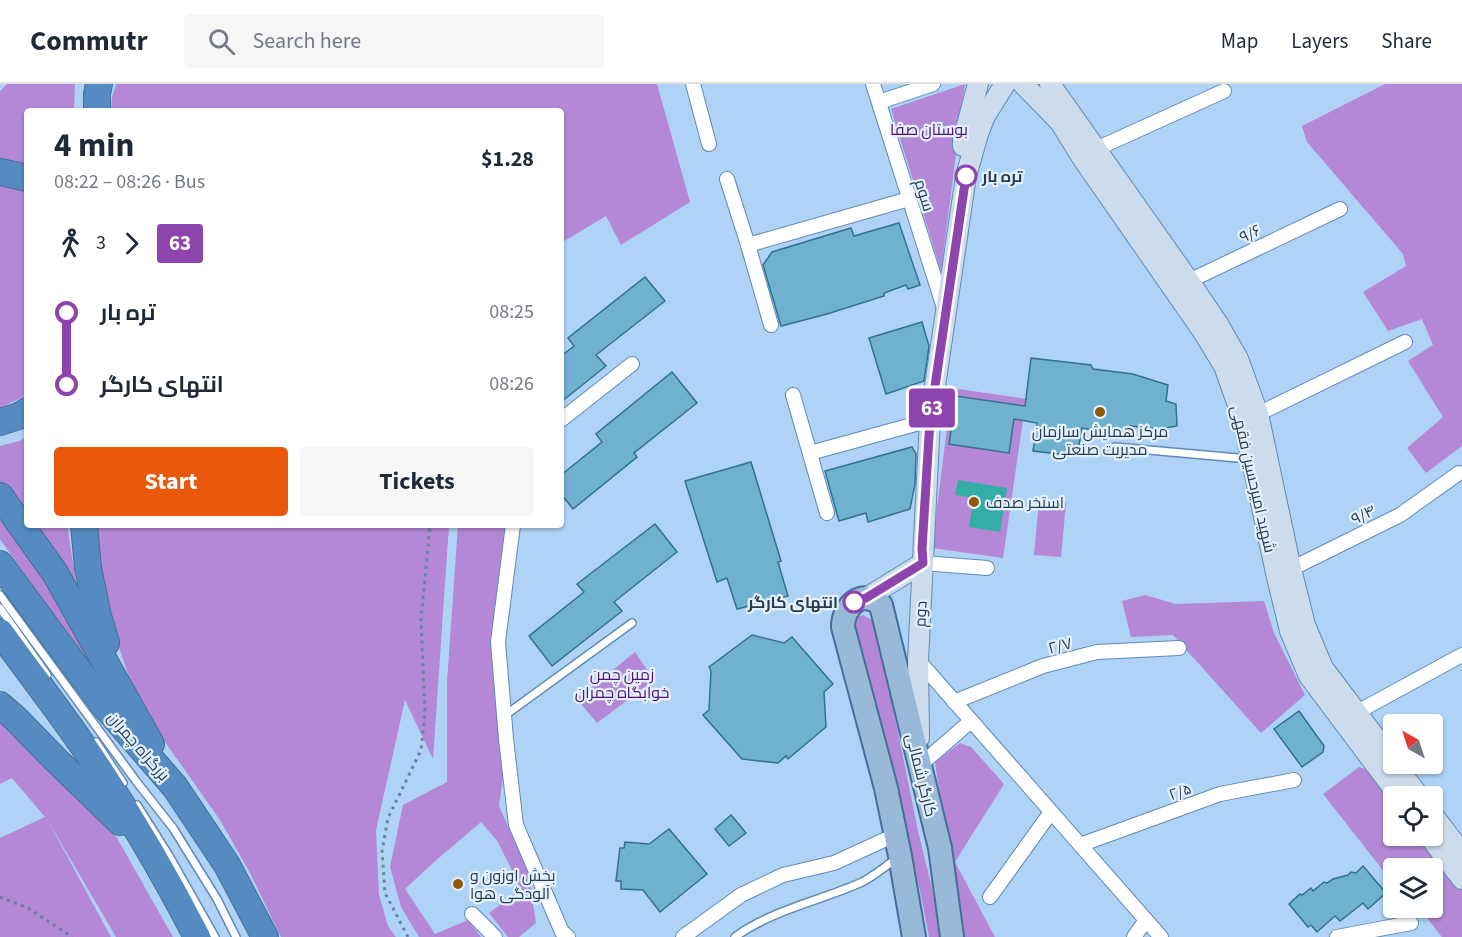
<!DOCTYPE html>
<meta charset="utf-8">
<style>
body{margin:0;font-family:"Source Sans 3",Cairo,sans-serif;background:#f6f6f7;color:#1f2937;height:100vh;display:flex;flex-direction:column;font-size:22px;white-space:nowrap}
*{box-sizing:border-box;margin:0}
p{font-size:20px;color:#747a83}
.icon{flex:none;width:33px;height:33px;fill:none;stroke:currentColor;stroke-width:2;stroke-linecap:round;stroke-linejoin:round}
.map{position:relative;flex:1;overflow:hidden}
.drawer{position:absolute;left:24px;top:24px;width:540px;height:420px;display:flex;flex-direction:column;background:#fff;border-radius:6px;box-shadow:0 2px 4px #0004}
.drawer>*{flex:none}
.badge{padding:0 12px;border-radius:4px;font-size:21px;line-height:39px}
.needle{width:39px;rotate:321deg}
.controls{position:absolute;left:1383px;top:630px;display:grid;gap:12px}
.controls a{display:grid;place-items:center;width:60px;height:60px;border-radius:6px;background:#fff;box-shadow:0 2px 4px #0004;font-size:30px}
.map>.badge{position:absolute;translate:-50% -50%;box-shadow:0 0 0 3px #fff}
.legs{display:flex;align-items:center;gap:9px;height:66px;padding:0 30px;font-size:20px}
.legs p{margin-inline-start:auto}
.headline{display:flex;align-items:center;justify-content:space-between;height:102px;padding:0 30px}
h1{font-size:33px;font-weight:700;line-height:45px}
.button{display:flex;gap:12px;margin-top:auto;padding:12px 30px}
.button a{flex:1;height:69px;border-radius:6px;background:#ea580c;color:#fff;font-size:24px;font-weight:700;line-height:69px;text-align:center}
.button a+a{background:#f6f6f7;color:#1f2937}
ul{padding:0 30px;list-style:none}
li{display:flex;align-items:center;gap:21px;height:72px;font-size:22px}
li i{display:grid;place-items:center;width:9px;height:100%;margin:0 8px;background:currentColor}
li i::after{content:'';width:15px;height:15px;margin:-8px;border:4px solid;border-radius:50%;background:#fff}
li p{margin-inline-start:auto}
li:first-child i{background:linear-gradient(#0000 50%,currentColor 0)}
li:last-child i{background:linear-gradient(currentColor 50%,#0000 0)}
header{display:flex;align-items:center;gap:36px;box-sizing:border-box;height:84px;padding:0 30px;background:#fff;border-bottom:2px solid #e0e1e3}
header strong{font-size:28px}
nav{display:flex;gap:33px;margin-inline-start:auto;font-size:21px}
.search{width:420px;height:54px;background:#f6f6f7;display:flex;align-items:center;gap:15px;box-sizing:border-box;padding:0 21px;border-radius:6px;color:#747a83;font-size:22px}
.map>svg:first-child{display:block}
.green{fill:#b488d6}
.water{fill:#34ada6}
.building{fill:#70b1d0;stroke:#30728f;stroke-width:1.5}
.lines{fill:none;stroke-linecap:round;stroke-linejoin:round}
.lane-casing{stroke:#608bb5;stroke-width:10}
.street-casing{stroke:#608bb5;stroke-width:16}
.secondary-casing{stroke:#608bb5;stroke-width:22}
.primary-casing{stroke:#456f98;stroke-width:26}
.highway-casing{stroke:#456f98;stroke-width:28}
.path{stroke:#69849f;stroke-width:3;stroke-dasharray:3 4.5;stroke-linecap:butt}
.lane{stroke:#fff;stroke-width:7}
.street{stroke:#fff;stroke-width:14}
.secondary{stroke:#ccdcec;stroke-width:20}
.primary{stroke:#99b9d9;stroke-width:22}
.highway{stroke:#558bc0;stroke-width:26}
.line-1-casing{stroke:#fff;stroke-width:14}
.line-1{stroke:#8e44ad;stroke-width:9}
.stop-1-dot{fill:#fff;stroke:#8e44ad;stroke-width:3}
.poi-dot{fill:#8e5a0a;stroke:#e3f1ff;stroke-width:2}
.labels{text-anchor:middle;stroke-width:4.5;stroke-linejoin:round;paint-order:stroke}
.park-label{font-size:16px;fill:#531077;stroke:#e3f1ff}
.stop-label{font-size:16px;font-weight:bold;fill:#283b4d;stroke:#e3f1ff;text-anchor:start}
.street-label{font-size:16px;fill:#283b4d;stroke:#e3f1ff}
.poi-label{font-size:16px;fill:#283b4d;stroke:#e3f1ff;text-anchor:start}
</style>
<header>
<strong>Commutr</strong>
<div class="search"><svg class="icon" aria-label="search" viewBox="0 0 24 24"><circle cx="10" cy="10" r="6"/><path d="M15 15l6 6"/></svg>Search here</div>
<nav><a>Map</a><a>Layers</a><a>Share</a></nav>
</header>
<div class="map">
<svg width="1462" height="853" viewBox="0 0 1462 853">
<rect width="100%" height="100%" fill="#afd2f7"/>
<!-- green -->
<g class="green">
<polygon points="7,0 75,0 74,27 27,27 27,81 0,75 0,7"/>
<polygon points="116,0 657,0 690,118 621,161 606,132 561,159 561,27 111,27 112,13"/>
<polygon points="965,0 941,187 891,25"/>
<polygon points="1385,0 1462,0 1462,362 1426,389 1407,364 1443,333 1408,277 1433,261 1422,235 1388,247 1363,208 1406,182 1403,170 1307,58 1302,42"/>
<polygon points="0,97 27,103 27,311 0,324"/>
<polygon points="952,304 1026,315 1003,474 932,464"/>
<polygon points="27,353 27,441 68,441 69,454 78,510 117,622 0,455 0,362 19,357"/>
<polygon points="1039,417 1066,419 1061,473 1034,471"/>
<polygon points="92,441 449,441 433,675 405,616 376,746 379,811 388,842 396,853 281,853 250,789 220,736 151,638 133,604 103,518"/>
<polygon points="458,441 509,441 494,525 495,599 504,685 499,722 528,787 536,839 519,853 508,853 489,829 521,805 498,758 481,738 433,779 405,805 435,850 468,836 481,853 419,853 401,823 390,783 403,721 447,698 447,598"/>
<polygon points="1145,511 1176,520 1264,517 1274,549 1305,611 1261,649 1173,551 1131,553 1122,517"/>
<path d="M 863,531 L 872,536 L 877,544 L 918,747 L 932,804 L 940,853 L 929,853 C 910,747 878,643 849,539 L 853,533 Z"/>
<polygon points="635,568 654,596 597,639 577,615"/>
<polygon points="0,636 18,650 117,754 173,853 116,853 48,737 111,853 0,853 0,754 45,733 12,694 0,700"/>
<polygon points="960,659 971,663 1004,700 955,778 995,853 960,853 935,678"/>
<polygon points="1359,683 1371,687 1393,716 1394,752 1421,752 1462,805 1462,853 1442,853 1419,824 1432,824 1432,784 1394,784 1393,799 1323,710"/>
</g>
<!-- water -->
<polygon class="water" points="958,396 1007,404 1000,448 969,443 974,414 955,411"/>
<!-- building -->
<g class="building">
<polygon points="899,139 920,201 908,205 906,201 884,209 884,212 827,230 781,242 763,181 772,168 851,144 854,152"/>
<polygon points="645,193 665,217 596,271 606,282 561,318 561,272 574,262 568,254"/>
<polygon points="922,238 929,262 924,297 886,310 869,254"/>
<polygon points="1031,274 1091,281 1093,285 1133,290 1168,301 1166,317 1176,320 1177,342 1160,345 1130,342 1119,350 1082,344 1077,372 1033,367 1037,339 1014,335 1009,369 949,360 956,312 1025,322"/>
<polygon points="672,288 697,319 634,369 637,373 573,425 561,410 561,391 602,358 596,350"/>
<polygon points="912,363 916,370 915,400 910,425 868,438 866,429 839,437 825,387"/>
<polygon points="751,378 781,477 778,478 788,512 737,525 727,494 717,498 685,397"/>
<polygon points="655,440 677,468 614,518 622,527 552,582 529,552 584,508 577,500"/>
<polygon points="752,551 784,559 792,553 833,600 824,608 826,643 788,675 786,672 778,679 742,675 703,631 709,626 711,587 709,583"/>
<polygon points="1299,627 1324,662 1323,668 1302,683 1274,645"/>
<polygon points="731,731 746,749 729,762 715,745"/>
<polygon points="669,745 707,790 660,828 643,806 621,805 621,797 616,797 620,764 624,764 625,758 649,760"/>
<polygon points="1363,782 1386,809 1368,825 1363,819 1340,837 1335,832 1317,848 1311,841 1308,843 1289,820 1300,810 1302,811 1311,804 1313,807 1324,798 1327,799 1333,795 1348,791 1351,788 1356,789"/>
</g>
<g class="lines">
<defs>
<g id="lane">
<polyline points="1115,363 1249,375"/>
<polyline points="0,511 136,697 173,744 217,815 236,853"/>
<polyline points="0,524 47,591"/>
<polyline points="504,632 632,539"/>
<polyline points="96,658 123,699"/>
<polyline points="137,721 168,770 215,853"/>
<path d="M 735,853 C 772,826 819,817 860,799 C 873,793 884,783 896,775"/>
</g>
<g id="street">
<polyline points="693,0 709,60"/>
<polyline points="873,0 944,224"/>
<polyline points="879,18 933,0"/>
<polyline points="1090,70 1096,65 1224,7"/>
<polyline points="727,95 748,161 771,241"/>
<polyline points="748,161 909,115"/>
<polyline points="1183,201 1189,197 1340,125"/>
<polyline points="793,311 827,429"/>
<polyline points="1251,332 1258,330 1405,258"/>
<polyline points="561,336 632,280"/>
<polyline points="810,369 930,336"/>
<polyline points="513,441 498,558 506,655 516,741 562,848 568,853"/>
<polyline points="923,479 987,484"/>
<polyline points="1283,487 1291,485 1400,431 1459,389"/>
<polyline points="918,576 1161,853"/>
<polyline points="954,618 1043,582 1097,568 1179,564"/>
<polyline points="1350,632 1462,571"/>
<polyline points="919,682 971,637"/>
<polyline points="1080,761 1220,710 1294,696"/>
<polyline points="990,813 1051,728"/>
<polyline points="472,830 495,853"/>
<polyline points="683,853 741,811 783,791 834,779 895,751"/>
<polyline points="1134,853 1146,836"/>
<polyline points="1337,853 1411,839"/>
</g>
<g id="secondary">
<polyline points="1023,0 1060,38 1083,75 1204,249 1224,282 1243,335 1276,489 1290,547 1309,592 1399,712"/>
<polyline points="1050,0 1189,197 1218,240 1238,275 1258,330 1291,485 1305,541 1323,584 1394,678"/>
<polyline points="963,62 963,56 978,0"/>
<polyline points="866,514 923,479"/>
<polyline points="919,654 918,576 930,336 966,92 978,50 985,32 1005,0"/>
<polyline points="1394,680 1419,712"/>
<polyline points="1432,730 1462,769"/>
<polyline points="1429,752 1462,795"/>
</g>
<path id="primary" d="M 914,853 L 900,772 L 886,704 L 843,543 C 843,522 862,504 881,521 L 940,764 L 952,853"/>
<g id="highway">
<polyline points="97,27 97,10 99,0"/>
<polyline points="0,88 27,94"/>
<polyline points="0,338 19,332 27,327"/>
<polyline points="0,412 55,489 151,660"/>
<polyline points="84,441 88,484 98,532 106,559"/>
<polyline points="0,480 104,621 175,703 227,781 265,853"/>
<path d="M 0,548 C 26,584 53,619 79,656 C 123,719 162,785 197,853"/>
<polyline points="0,621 16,635 54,674 120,738"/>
</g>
</defs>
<!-- lane casing -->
<use href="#lane" class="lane-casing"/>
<!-- street casing -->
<use href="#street" class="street-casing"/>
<!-- secondary casing -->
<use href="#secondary" class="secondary-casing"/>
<!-- primary casing -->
<use href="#primary" class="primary-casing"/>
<!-- highway casing -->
<use href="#highway" class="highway-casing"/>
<!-- path -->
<g class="path">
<polyline points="0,813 28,824 72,853"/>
<polyline points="408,853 385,809 382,767 388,734 421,666 425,629 421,536 430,441"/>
</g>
<!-- lane -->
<use href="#lane" class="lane"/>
<!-- street -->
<use href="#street" class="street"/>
<!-- secondary -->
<use href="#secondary" class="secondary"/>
<!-- primary -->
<use href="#primary" class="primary"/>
<!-- highway -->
<use href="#highway" class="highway"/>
</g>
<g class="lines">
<defs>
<polyline id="line-1" points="854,518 866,514 923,479 922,465 930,336 966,92"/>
</defs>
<!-- line-1 casing -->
<use href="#line-1" class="line-1-casing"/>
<!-- line-1 -->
<use href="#line-1" class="line-1"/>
</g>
<!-- markers -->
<g class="stop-1-dot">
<circle cx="966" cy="92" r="10"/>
<circle cx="854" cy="518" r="10"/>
</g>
<g class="poi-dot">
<circle cx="1100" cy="328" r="6"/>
<circle cx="974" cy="418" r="6"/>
<circle cx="458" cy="800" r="6"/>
</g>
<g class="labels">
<!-- park labels -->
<g class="park-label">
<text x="929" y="51">بوستان صفا</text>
<text x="622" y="596">زمین چمن<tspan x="622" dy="18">خوابگاه چمران</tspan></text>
</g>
<!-- stop labels -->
<g class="stop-label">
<text x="982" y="98">تره بار</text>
<text x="838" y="524" text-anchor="end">انتهای کارگر</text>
</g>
<!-- street labels -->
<g class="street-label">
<text transform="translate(925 111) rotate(73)" y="6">سوم</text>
<text transform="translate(1250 149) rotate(-25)" y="6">۹/۶</text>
<text transform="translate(1254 395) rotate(77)" y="6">شهید امیرحسین فقهی</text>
<text transform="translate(1363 430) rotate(-27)" y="6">۹/۴</text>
<text transform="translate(920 530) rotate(-87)" y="6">دوم</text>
<text transform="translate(1060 561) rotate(-14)" y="6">۲/۷</text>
<text transform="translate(139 662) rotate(49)" y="6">بزرگراه چمران</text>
<text transform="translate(922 691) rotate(76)" y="6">کارگر شمالی</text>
<text transform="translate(1180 707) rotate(-20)" y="6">۲/۵</text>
</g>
<!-- poi labels -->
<g class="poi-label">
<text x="1100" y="353" text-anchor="middle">مرکز همایش سازمان<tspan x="1100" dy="18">مدیریت صنعتی</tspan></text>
<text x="986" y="424">استخر صدف</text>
<text x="470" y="797">بخش اوزون و<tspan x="470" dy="18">آلودگی هوا</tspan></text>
</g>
</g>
</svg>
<div class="controls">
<a><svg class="needle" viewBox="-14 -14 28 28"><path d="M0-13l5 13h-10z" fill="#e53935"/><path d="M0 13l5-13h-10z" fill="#747a83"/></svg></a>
<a><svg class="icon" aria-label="locate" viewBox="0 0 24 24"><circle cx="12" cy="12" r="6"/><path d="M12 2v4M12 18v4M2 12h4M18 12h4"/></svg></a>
<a><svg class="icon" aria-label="layers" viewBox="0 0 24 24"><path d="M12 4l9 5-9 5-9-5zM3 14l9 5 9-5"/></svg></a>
</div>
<b class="badge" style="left:932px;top:324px;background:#8e44ad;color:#fff">63</b>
<section class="drawer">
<div class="headline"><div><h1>4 min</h1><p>08:22 – 08:26 · Bus</p></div><b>$1.28</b></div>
<div class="legs"><svg class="icon" aria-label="walk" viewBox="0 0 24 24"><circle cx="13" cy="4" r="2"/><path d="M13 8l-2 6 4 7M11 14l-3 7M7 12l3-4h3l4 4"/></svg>3<svg class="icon" aria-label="forward" viewBox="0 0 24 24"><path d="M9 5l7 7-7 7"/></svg><b class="badge" style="background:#8e44ad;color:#fff">63</b></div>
<ul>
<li><i style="color:#8e44ad"></i><b>تره بار</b><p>08:25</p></li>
<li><i style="color:#8e44ad"></i><b>انتهای کارگر</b><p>08:26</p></li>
</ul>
<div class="button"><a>Start</a><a>Tickets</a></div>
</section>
</div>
